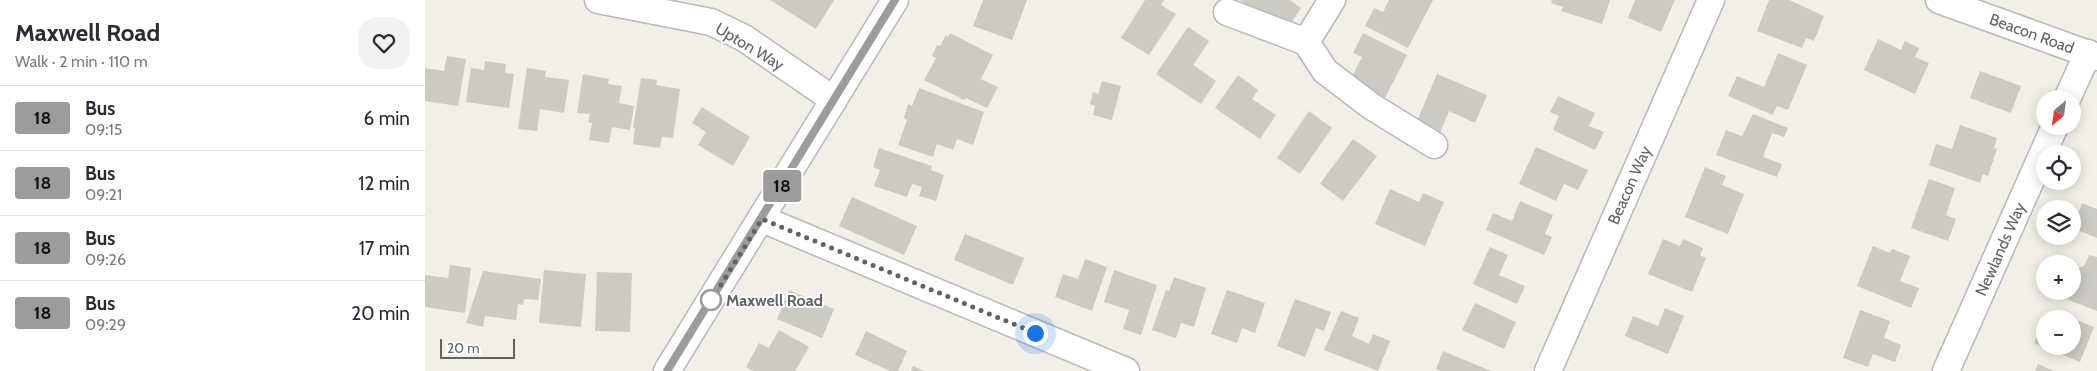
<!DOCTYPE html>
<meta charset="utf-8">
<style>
body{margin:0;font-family:Cabin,sans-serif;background:#f2f2f3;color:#2b2b33;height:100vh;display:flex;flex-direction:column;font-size:19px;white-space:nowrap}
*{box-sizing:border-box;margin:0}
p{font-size:16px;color:#7c7c81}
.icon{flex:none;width:28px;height:28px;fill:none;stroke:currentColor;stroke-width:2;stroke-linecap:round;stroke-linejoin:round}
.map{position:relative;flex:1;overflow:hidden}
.sheet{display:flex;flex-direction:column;background:#fff;width:425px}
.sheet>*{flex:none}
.badge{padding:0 10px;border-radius:4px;font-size:18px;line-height:32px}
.needle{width:32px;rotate:209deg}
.tools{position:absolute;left:1611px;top:90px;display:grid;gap:10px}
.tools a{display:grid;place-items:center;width:45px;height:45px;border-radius:50%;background:#fff;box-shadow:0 2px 12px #0003;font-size:25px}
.scale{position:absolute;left:15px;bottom:12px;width:75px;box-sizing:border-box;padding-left:5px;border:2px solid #5f6368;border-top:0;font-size:14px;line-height:18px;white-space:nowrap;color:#5f6368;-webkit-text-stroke:4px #fff;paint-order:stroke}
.you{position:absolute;width:25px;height:25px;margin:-12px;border:4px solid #fff;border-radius:50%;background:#1a73e8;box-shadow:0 0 0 8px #1a73e833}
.map>.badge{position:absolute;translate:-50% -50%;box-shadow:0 0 0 2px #fff}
.round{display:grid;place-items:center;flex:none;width:52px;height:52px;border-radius:20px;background:#f2f2f3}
.overview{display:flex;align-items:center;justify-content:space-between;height:85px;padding:0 15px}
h1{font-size:24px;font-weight:800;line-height:38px}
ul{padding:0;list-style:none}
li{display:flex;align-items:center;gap:15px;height:65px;padding:0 15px;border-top:1px solid #e1e1e2}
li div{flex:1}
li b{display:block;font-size:19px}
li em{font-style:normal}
li .badge{min-width:55px;font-weight:700;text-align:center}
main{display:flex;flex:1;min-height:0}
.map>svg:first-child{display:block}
.building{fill:#cccac5}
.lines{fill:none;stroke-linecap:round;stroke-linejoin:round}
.minor-casing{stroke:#b5b8bc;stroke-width:29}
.minor{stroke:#fff;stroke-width:26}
.line-casing{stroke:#fff;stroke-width:11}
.line{stroke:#9d9c9c;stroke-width:8}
.walk{stroke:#5f6368;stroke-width:5;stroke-dasharray:0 9}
.stop-dot{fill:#fff;stroke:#9d9c9c;stroke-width:2.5}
.labels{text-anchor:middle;stroke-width:4;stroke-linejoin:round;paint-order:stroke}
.street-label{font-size:16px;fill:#5f6368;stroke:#fff}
.stop-label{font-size:16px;font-weight:bold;fill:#5f6368;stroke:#fff;text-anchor:start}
</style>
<main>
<section class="sheet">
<div class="overview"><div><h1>Maxwell Road</h1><p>Walk · 2 min · 110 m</p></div><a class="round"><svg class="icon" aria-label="heart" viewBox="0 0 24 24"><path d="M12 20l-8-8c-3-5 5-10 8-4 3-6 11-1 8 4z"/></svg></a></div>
<ul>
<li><span class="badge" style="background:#9d9c9c;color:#111">18</span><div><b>Bus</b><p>09:15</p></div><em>6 min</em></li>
<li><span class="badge" style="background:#9d9c9c;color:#111">18</span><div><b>Bus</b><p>09:21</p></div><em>12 min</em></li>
<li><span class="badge" style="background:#9d9c9c;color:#111">18</span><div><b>Bus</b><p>09:26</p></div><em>17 min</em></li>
<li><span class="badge" style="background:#9d9c9c;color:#111">18</span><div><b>Bus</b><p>09:29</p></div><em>20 min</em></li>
</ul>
</section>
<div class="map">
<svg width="1672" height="371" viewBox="0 0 1672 371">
<rect width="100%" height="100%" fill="#f1efe8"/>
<!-- building -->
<g class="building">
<polygon points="345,0 409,0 391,29"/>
<polygon points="558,0 602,0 587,40 548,26"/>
<polygon points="720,0 739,0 736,5 751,14 724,55 696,38"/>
<polygon points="815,0 865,0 876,8 861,31"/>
<polygon points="964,0 1008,0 983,48 940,26 949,8 958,12"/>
<polygon points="1127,0 1185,0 1177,24 1136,11 1138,7 1126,3"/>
<polygon points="1210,0 1250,0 1236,32 1203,18"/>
<polygon points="1344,0 1364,0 1399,16 1389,41 1381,38 1377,48 1332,31"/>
<polygon points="763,27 784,41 768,65 791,81 776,104 731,74"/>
<polygon points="525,33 568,55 556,79 573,87 562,108 541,98 539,100 499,80 511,58 507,56 512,45 515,46 521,35 523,37"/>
<polygon points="938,33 982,55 957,104 922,86 937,57 928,53"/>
<polygon points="1453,39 1476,50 1480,41 1494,48 1490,57 1504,63 1490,94 1439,70"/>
<polygon points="1353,53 1382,65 1363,110 1352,106 1348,115 1303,96 1312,76 1339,87"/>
<polygon points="22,56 41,59 33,106 0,101 0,68 19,71"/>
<polygon points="60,61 81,64 80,73 89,74 84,108 41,102 46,68 59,70"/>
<polygon points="102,68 121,71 120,77 144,80 139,113 115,109 112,131 93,129"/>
<polygon points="1555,71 1596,86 1586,113 1545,98"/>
<polygon points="158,74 184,79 183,84 197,86 194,103 209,106 205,130 187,127 184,143 164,140 167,123 163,122 165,114 152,113"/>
<polygon points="1012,74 1062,95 1050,123 1024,111 1013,138 989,128"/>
<polygon points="813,75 833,90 827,99 851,115 835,139 790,108"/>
<polygon points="216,78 232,80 231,85 255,89 248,138 237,137 235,148 208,144 210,128 208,128"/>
<polygon points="677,81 696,86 687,120 668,115 670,106 665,104 668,92 673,94"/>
<polygon points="494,88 559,112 548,145 532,139 528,150 512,144 508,157 473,145 482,120 479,118 483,104 487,106"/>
<polygon points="1133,96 1170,113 1164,126 1179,132 1170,150 1128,130 1134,116 1125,112"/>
<polygon points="277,107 325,137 308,166 273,145 281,132 267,123"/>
<polygon points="884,111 907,128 875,174 852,158"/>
<polygon points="1328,114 1363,128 1359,137 1347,133 1338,157 1357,164 1352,177 1291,155 1301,130 1317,136"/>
<polygon points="1535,125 1572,138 1569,148 1572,149 1563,176 1558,174 1555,183 1504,165 1511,144 1527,149"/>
<polygon points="928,139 952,156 918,201 895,184"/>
<polygon points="1111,147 1163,170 1153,190 1139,184 1131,201 1094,184"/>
<polygon points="454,148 507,166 506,170 519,175 511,201 494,196 497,187 487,184 482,197 449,186 455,170 448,167"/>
<polygon points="1280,167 1301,176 1297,185 1319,194 1303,234 1260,217"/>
<polygon points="1504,179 1530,188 1521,215 1531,219 1523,241 1486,228"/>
<polygon points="965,189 994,202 998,193 1019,202 1000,246 950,224"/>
<polygon points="427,197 492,226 479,255 414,226"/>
<polygon points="1095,201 1128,215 1120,234 1127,237 1119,255 1061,230 1068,213 1087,221"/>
<polygon points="1657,203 1672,209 1672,238 1648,228"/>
<polygon points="540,234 599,258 588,285 529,260"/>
<polygon points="1238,239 1255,246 1258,239 1278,248 1275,255 1281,258 1267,292 1223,274"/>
<polygon points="1448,246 1465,253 1467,249 1485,256 1475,281 1494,288 1486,308 1432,286"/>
<polygon points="1065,247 1083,255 1074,275 1100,286 1092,304 1048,284"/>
<polygon points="1664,255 1672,257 1672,311 1620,291 1648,291 1648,270 1659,266"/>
<polygon points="660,259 682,267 667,311 630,297 638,274 653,279"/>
<polygon points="25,265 46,268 40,313 0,307 0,275 23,278"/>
<polygon points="119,270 161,274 156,327 114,323"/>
<polygon points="689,270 732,285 716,335 698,329 704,310 679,302"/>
<polygon points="58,271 116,279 113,300 99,299 98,305 93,304 91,320 60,316 58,327 41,323"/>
<polygon points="172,272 207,273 205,332 170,331"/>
<polygon points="749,277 781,288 769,327 756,323 751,338 727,330 741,290 744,291"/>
<polygon points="364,290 409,309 397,338 352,319"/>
<polygon points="802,290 840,303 830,333 817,328 812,343 786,334"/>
<polygon points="870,299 906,312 899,331 891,328 880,357 852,346"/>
<polygon points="1050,303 1091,322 1079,349 1037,330"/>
<polygon points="1240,308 1259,316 1243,354 1200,336 1208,316 1233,326"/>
<polygon points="1435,310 1465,321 1459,338 1476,345 1470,362 1448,354 1443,367 1418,358"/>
<polygon points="916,311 934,318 927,336 944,344 948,334 965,341 953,371 899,350"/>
<polygon points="1620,316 1625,319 1620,319 1620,346 1648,346 1649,319 1669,327 1655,362 1609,343"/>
<polygon points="354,330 384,347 370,371 328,371 321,367 334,343 344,348"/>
<polygon points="441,331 482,351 473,371 465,371 430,355"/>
<polygon points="1018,351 1066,371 1015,371 1011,369"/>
<polygon points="1613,364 1629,371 1610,371"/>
<polygon points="488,366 499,371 486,371"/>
</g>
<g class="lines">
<defs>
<g id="minor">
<polyline points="173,0 286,22 319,38 409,100"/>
<polyline points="1514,0 1672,57"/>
<polyline points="802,12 881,42 907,0"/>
<polyline points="881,42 900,71 946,106 1009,145"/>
<polyline points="1642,99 1663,53"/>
<polyline points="337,219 701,371"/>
<polyline points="242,371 470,0"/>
<polyline points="1123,371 1286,0"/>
<polyline points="1521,371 1630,126"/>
</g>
</defs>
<!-- minor casing -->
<use href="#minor" class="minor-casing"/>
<!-- minor -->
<use href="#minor" class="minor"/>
</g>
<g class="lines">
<defs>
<polyline id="line" points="242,371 470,0"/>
</defs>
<!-- line casing -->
<use href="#line" class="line-casing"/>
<!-- line -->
<use href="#line" class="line"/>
<!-- walk -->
<polyline class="walk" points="286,300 284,304 337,219 610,333"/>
</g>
<!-- markers -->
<circle class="stop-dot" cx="286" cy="300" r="10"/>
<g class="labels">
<!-- street labels -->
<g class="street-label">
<text transform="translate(1607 33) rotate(20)" y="6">Beacon Road</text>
<text transform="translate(325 46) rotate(31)" y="6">Upton Way</text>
<text transform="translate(1204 185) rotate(-66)" y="6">Beacon Way</text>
<text transform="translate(1575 249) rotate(-66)" y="6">Newlands Way</text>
</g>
<!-- stop labels -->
<g class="stop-label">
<text x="301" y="306">Maxwell Road</text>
</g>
</g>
</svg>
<div class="tools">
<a><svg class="needle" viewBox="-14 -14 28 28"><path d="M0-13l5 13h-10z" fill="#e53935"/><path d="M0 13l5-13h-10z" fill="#7c7c81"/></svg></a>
<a><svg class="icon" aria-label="locate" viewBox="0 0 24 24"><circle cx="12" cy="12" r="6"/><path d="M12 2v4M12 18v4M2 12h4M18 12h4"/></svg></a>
<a><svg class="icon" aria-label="layers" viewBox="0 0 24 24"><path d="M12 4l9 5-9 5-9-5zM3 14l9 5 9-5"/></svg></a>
<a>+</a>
<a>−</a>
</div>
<div class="scale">20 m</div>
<div class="you" style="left:610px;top:333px"></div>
<b class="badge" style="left:357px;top:186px;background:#9d9c9c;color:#111">18</b>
</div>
</main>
